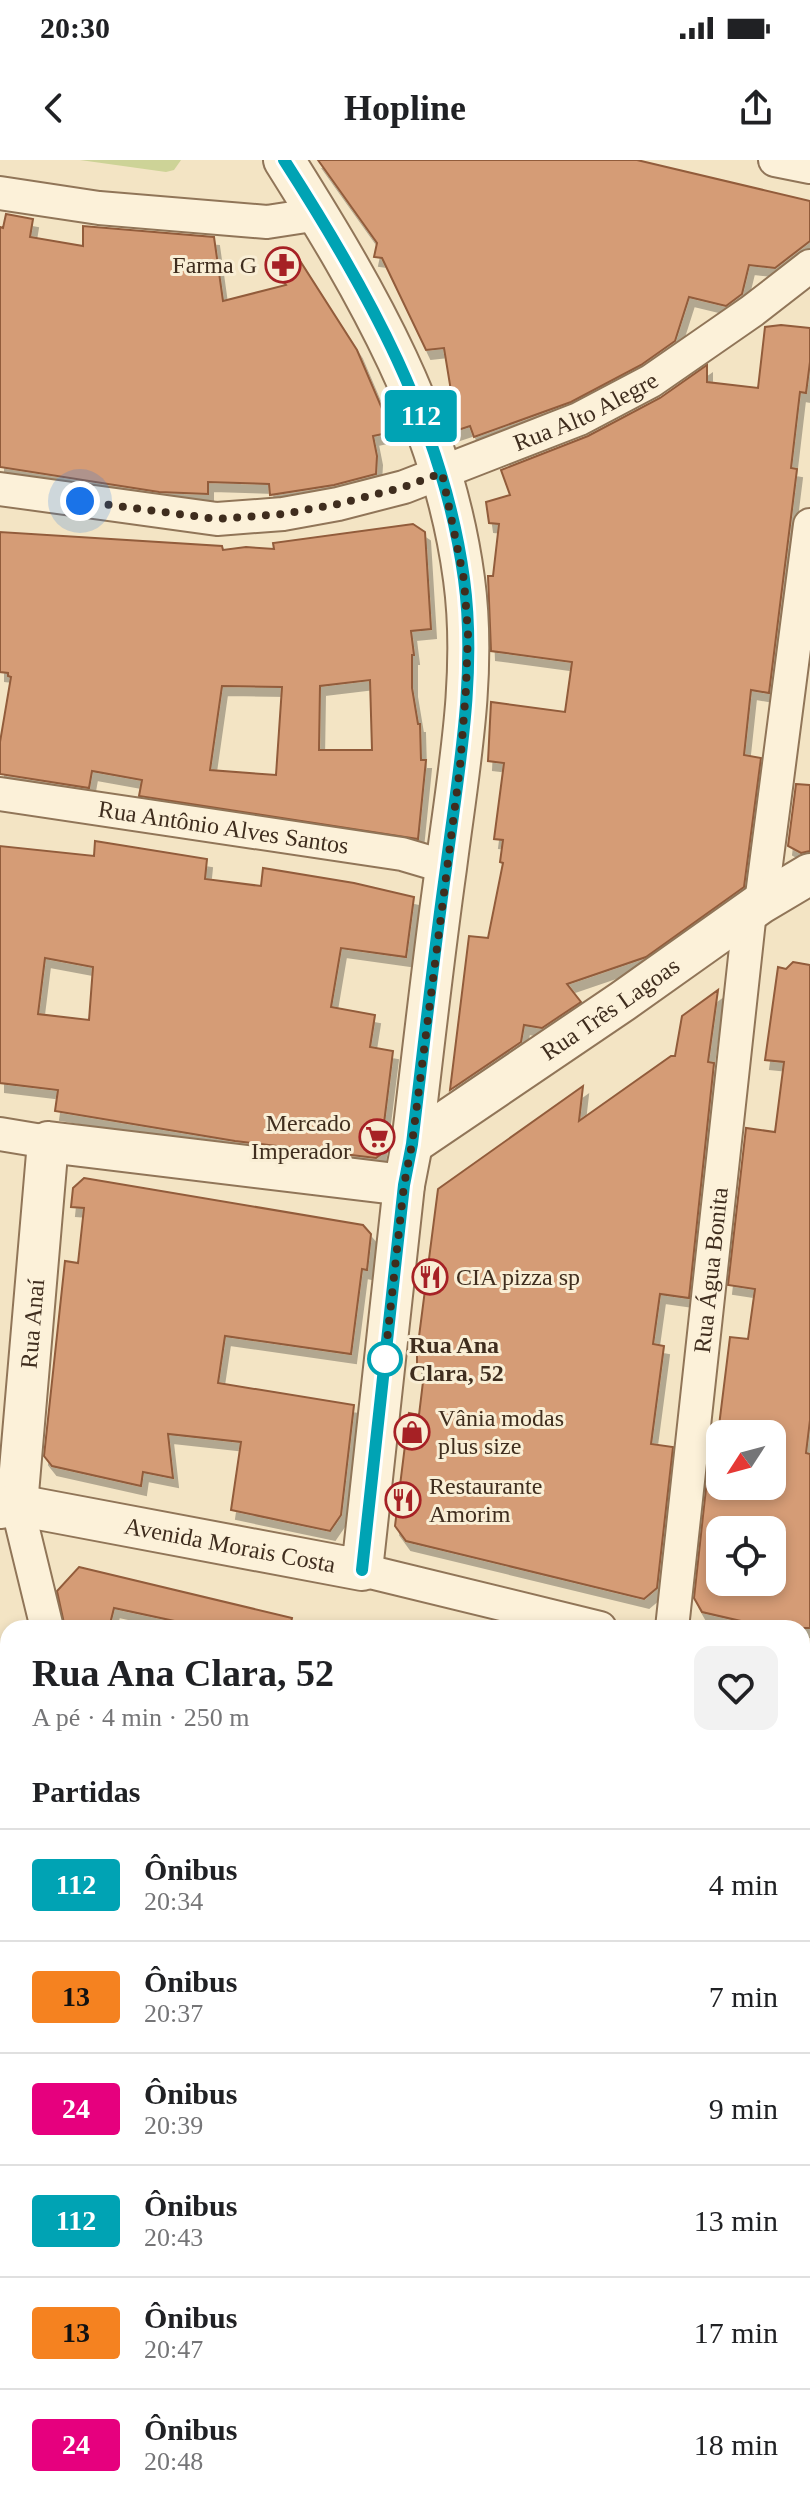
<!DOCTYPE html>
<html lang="pt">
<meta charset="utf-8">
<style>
body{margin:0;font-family:Georgia,serif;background:#f2f2f2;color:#202124;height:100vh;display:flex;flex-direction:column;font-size:30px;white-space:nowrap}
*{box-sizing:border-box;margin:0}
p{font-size:26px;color:#757577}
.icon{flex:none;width:44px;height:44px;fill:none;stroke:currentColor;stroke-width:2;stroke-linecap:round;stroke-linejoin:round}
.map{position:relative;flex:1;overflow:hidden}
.drawer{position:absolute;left:0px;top:1460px;width:810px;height:898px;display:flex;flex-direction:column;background:#fff;border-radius:24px 24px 0 0;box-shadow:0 4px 12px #0003}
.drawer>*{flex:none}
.badge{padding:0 16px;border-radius:6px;font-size:28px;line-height:52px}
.needle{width:52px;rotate:234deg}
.controls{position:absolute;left:706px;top:1260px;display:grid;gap:16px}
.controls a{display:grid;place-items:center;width:80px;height:80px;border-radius:16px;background:#fff;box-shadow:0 4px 12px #0003;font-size:40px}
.you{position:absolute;width:40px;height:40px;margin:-20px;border:6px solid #fff;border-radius:50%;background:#1a73e8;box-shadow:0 0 0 12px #1a73e833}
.map>.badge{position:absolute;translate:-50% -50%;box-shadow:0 0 0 4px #fff}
h2{padding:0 32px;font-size:30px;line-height:72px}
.round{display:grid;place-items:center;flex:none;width:84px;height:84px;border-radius:16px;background:#f2f2f2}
.head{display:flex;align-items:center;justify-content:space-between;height:136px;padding:0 32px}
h1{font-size:38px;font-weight:600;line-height:60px}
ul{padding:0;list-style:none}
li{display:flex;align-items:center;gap:24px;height:112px;padding:0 32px;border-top:2px solid #e0e0e0}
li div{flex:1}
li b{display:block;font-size:30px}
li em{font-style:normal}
li .badge{min-width:88px;font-weight:700;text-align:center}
.status{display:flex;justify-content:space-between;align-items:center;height:56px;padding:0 40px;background:#fff;direction:ltr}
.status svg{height:22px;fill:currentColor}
header{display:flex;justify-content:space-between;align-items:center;height:104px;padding:0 32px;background:#fff;font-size:36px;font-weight:600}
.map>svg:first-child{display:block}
.green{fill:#cdd397}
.building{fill:#d59c76;stroke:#925c3b;stroke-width:2;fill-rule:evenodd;filter:url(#shadow)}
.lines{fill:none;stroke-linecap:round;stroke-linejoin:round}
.minor-casing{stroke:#907558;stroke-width:36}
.tertiary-casing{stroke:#907558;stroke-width:44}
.minor{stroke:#fcf1d9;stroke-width:32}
.tertiary{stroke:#fcf1d9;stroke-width:40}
.line-casing{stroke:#fff;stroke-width:18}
.line{stroke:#00a3b4;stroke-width:12}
.walk{stroke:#3f2d1e;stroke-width:8;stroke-dasharray:0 14.4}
.stop-dot{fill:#fff;stroke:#00a3b4;stroke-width:4}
.labels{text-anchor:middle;stroke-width:6;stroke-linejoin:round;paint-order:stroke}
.poi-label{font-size:24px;fill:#3f2d1e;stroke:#f9eed5;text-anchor:start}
.street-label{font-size:24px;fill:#3f2d1e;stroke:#f9eed5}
.stop-label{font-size:24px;font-weight:bold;fill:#3f2d1e;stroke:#f9eed5;text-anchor:start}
</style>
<div class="status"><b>20:30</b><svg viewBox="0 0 49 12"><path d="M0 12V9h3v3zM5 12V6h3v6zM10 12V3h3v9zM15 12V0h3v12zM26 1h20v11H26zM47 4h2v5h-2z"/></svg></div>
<header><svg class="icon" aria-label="back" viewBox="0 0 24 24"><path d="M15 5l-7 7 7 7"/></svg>Hopline<svg class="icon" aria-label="share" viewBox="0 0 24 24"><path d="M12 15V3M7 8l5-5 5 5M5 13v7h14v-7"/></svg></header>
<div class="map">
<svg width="810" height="2357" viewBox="0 0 810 2357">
<defs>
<filter id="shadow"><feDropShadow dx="5" dy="9" stdDeviation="0" flood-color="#0004"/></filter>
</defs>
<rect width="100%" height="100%" fill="#f3e4c4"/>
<!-- green -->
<polygon class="green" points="80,0 181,0 174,10 166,12"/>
<!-- building -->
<g class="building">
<polygon points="318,0 637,0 810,41 810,81 775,108 749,105 742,134 726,146 689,137 675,181 641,205 571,242 474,277 470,266 455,271 444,240 452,237 444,188 426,190 382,98 374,97 377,83"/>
<polygon points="6,54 33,59 30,77 83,86 83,66 214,77 223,141 286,125 274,107 295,93 357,190 392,272 373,276 377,296 376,314 334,325 270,335 269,324 208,322 208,334 159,332 0,307 0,67 3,68"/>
<polygon points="781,165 810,168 810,202 806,233 800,232 791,308 797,309 769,533 751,530 744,595 761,598 744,727 646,797 567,824 581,842 542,868 524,865 521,882 450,930 469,776 488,778 503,703 500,702 503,680 494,679 504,603 488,601 491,542 565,552 572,502 491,491 488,416 493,416 499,364 489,363 486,342 510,335 501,310 588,276 660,238 707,205 707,222 758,228 765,167"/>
<path d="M 413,364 L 425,372 L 431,469 L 411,471 L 414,495 L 412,495 L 412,528 L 418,564 L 420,564 L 421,600 L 426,600 L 418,679 L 139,636 L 142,620 L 92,611 L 89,628 L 0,614 L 0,582 L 11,517 L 8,516 L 8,513 L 0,512 L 0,372 L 222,386 L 223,390 L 246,387 L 274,389 L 273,383 ZM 370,520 L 372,590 L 319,590 L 320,526 ZM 222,526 L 282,527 L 276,615 L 210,610 Z"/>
<polygon points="796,624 810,625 810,691 801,693 788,686"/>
<path d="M 95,681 L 207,699 L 205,719 L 261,726 L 263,708 L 354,723 L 414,737 L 406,797 L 341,788 L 331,847 L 375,855 L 370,887 L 393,891 L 380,995 L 376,998 L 235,981 L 55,951 L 58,930 L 0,923 L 0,686 L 94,696 ZM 45,798 L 93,807 L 89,860 L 38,854 Z"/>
<path d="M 793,802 L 810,805 L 810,1260 L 806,1293 L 810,1294 L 810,1468 L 771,1468 L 702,1452 L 694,1438 L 710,1292 L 720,1293 L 720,1326 L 772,1326 L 772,1274 L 718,1274 L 730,1177 L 748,1179 L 755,1129 L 728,1125 L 746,968 L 775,972 L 784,902 L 765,900 L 778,807 L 786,809 ZM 720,1370 L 772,1370 L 772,1422 L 720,1422 Z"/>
<polygon points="718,830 708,902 714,903 689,1138 660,1134 653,1184 664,1186 651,1284 673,1287 657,1428 644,1439 406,1381 395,1366 409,1253 419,1255 425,1205 417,1204 417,1192 438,1029 583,926 579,961 671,896 675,896 682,856"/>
<polygon points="84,1018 363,1065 371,1074 367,1110 362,1109 351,1194 225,1176 218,1223 354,1245 341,1355 330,1371 231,1350 241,1282 168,1274 173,1318 143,1312 141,1326 52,1306 44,1296 65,1101 78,1103 84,1048 71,1047 73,1028"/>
<polygon points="79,1407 292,1458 290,1468 207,1468 114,1448 109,1468 65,1468 57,1431"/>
</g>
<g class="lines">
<defs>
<g id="minor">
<polyline points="775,0 810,7"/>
<polyline points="0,33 99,48 267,62 319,54"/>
<path id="s1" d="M 0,329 L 217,359 L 283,354 L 338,344 L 404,327 L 579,259 L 651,221 L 752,151 L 810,106"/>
<path id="s2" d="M 0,634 L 402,694 L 446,707"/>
<polyline points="761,743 810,365"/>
<polyline points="0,974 48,982"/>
<polyline points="17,1345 47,1468"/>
<polyline points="362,1410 600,1468"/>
<path id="s3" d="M 672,1468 L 750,751"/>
<polyline points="802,1518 810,1520"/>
<polyline points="0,1656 8,1650"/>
<polyline points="802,1809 810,1811"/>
<polyline points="0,1960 8,1955"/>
<polyline points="802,2088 810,2090"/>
<polyline points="802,2240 810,2217"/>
<polyline points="0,2274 8,2273"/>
<polyline points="220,2350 221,2357"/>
<polyline points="471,2350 499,2357"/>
<polyline points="762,2357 764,2350"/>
</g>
<g id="tertiary">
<path id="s4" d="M 412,984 L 623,841 L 761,743 L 810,714"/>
<path id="s5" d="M 17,1345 L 48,982 L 404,1025"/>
<path id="s6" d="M 0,1348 L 17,1345 L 362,1410 L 404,1025 L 412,984 C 423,892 433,800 446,708 C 458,613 477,515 464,419 C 443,261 367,132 284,0"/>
</g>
</defs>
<!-- minor casing -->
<use href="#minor" class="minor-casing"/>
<!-- tertiary casing -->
<use href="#tertiary" class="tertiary-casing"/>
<!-- minor -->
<use href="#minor" class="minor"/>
<!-- tertiary -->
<use href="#tertiary" class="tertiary"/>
</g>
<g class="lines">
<defs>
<path id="line" d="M 284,0 C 367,129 443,264 464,419 C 477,515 458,613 446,708 C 433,800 423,892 412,984 L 404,1025 L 362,1410"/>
</defs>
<!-- line casing -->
<use href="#line" class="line-casing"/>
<!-- line -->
<use href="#line" class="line"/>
<!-- walk -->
<polyline class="walk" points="80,341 217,359 283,354 338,344 404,327 442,313 464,420 468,473 466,529 460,607 412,984 404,1025 385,1199"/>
</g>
<!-- icons -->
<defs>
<symbol id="pharmacy-ring" viewBox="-11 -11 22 22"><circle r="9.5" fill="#f9eed5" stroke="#a62125" stroke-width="1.5"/><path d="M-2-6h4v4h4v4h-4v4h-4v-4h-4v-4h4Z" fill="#a62125"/></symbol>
<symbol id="supermarket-ring" viewBox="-11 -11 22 22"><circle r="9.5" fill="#f9eed5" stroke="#a62125" stroke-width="1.5"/><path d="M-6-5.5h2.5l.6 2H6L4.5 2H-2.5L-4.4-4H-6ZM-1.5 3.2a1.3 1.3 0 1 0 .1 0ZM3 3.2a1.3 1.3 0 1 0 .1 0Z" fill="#a62125"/></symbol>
<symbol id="restaurant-ring" viewBox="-11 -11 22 22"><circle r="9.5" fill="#f9eed5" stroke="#a62125" stroke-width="1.5"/><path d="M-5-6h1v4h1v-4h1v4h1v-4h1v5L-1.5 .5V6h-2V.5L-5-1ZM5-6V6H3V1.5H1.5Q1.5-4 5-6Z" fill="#a62125"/></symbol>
<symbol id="shop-ring" viewBox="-11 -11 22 22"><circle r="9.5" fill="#f9eed5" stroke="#a62125" stroke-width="1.5"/><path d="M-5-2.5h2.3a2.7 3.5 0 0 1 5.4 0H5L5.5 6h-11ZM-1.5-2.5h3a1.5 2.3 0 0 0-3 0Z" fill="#a62125"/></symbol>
</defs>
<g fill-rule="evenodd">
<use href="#pharmacy-ring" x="263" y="85" width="40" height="40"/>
<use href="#supermarket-ring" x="357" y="957" width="40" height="40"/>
<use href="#restaurant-ring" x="410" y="1097" width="40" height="40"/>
<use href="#shop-ring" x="392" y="1252" width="40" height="40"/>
<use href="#restaurant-ring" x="383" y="1320" width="40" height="40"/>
</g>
<!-- markers -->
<circle class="stop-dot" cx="385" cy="1199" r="16"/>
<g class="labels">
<!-- poi labels -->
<g class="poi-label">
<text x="257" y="113" text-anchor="end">Farma G</text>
<text x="351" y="971" text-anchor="end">Mercado<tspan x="351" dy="28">Imperador</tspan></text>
<text x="456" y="1125">CIA pizza sp</text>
<text x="438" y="1266">Vânia modas<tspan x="438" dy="28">plus size</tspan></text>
<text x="429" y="1334">Restaurante<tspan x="429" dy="28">Amorim</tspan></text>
</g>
<!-- street labels -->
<g class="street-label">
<text dy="8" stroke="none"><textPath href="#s1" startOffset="606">Rua Alto Alegre</textPath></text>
<text dy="8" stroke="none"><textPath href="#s2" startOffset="226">Rua Antônio Alves Santos</textPath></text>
<text dy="8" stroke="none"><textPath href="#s4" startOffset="240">Rua Três Lagoas</textPath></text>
<text dy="8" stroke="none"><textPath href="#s3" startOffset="360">Rua Água Bonita</textPath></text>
<text dy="8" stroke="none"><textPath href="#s5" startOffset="182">Rua Anaí</textPath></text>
<text dy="8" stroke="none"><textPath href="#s6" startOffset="234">Avenida Morais Costa</textPath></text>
</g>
<!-- stop labels -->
<g class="stop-label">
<text x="409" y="1193">Rua Ana<tspan x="409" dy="28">Clara, 52</tspan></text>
</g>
</g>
</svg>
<div class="controls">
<a><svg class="needle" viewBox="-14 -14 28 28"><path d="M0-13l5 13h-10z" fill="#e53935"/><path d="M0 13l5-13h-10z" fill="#757577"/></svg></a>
<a><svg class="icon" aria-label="locate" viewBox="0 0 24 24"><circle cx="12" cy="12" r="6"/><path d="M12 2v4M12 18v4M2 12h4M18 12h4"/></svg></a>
</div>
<div class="you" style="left:80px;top:341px"></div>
<b class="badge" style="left:421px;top:256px;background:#00a3b4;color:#fff">112</b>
<section class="drawer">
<div class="head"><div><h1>Rua Ana Clara, 52</h1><p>A pé · 4 min · 250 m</p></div><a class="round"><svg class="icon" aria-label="heart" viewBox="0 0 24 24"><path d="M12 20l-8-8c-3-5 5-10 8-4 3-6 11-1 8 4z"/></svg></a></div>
<h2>Partidas</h2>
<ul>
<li><span class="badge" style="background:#00a3b4;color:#fff">112</span><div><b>Ônibus</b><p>20:34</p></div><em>4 min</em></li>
<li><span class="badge" style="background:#f58220;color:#111">13</span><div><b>Ônibus</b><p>20:37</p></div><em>7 min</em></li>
<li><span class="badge" style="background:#e6007e;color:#fff">24</span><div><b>Ônibus</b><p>20:39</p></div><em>9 min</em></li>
<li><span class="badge" style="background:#00a3b4;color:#fff">112</span><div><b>Ônibus</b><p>20:43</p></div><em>13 min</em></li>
<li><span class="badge" style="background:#f58220;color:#111">13</span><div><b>Ônibus</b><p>20:47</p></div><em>17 min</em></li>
<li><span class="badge" style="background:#e6007e;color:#fff">24</span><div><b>Ônibus</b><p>20:48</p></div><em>18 min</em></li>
</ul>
</section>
</div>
